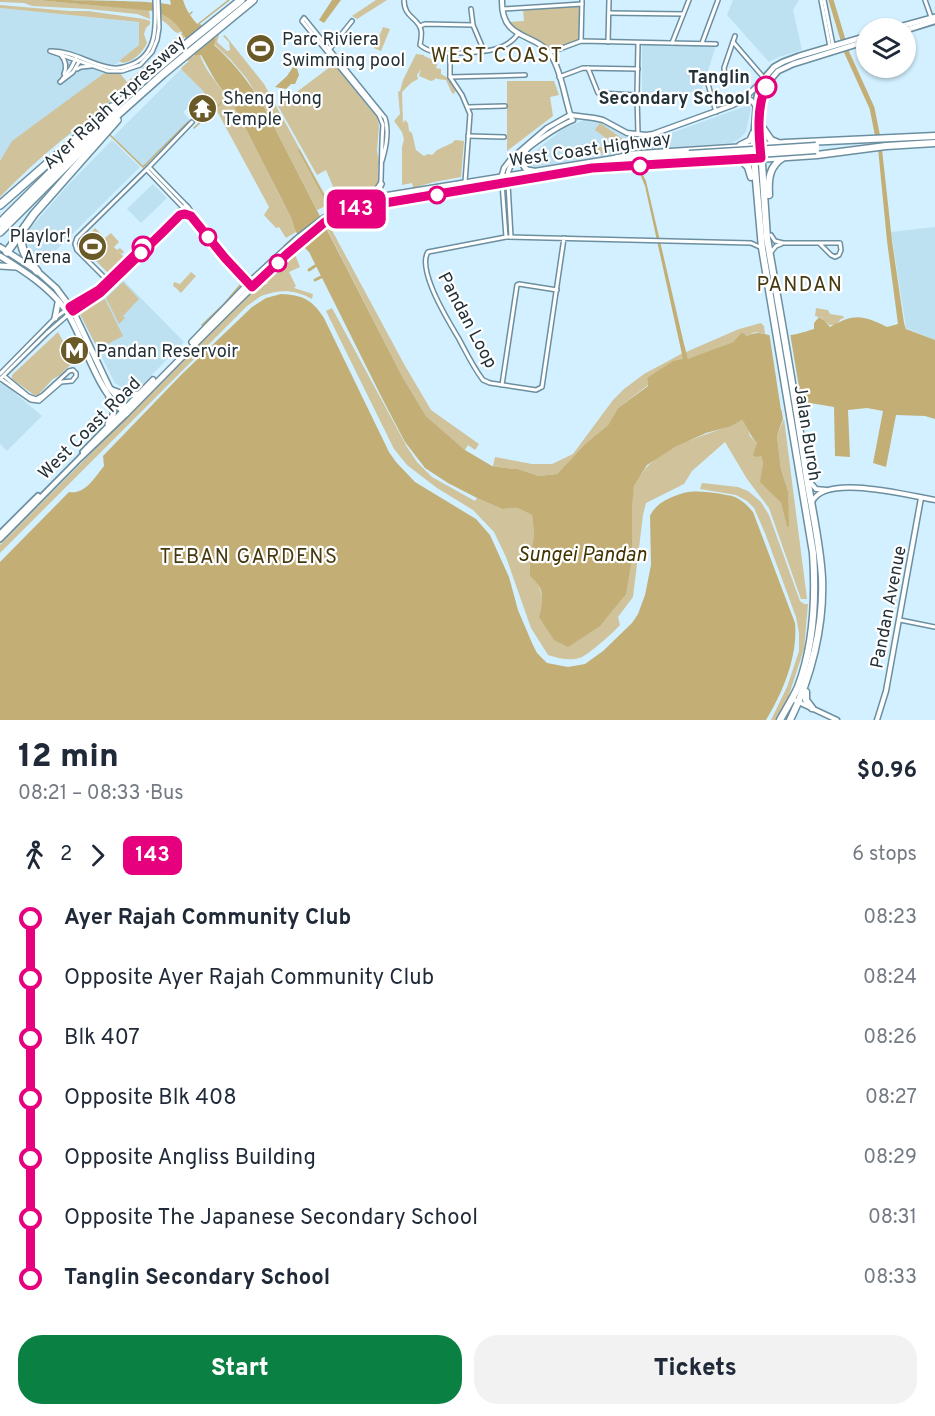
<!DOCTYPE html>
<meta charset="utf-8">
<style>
body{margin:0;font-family:Overpass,sans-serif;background:#f2f2f3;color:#1f2937;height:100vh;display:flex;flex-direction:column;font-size:22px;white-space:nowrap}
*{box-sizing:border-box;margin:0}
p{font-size:20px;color:#747a83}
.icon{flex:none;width:33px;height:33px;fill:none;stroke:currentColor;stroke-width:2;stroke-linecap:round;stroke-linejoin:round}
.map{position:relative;height:720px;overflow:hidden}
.sheet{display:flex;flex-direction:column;background:#fff;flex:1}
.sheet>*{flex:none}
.badge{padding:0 12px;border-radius:9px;font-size:21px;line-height:39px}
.tools{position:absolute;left:856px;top:18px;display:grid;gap:12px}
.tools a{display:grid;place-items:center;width:60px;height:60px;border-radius:50%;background:#fff;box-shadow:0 2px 4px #0004;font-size:30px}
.map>.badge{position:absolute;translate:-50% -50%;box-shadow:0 0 0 3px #fff}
.legs{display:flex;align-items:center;gap:9px;height:66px;padding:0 18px;font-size:20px}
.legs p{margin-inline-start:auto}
.head{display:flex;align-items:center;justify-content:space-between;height:102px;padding:0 18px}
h1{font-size:33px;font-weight:800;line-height:45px}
.primary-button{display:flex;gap:12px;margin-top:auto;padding:12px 18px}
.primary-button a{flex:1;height:69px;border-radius:24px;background:#0b8043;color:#fff;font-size:24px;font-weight:800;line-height:69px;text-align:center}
.primary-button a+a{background:#f2f2f3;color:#1f2937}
ul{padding:0 18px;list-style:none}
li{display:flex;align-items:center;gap:21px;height:60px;font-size:22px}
li i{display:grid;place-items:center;width:9px;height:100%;margin:0 8px;background:currentColor}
li i::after{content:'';width:15px;height:15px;margin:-8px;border:4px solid;border-radius:50%;background:#fff}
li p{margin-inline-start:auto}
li:first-child i{background:linear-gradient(#0000 50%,currentColor 0)}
li:last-child i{background:linear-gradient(currentColor 50%,#0000 0)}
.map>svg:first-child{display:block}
.built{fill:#bee1f2}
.green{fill:#d0c29a}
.water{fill:#c3af76}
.pier{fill:#d2f0ff}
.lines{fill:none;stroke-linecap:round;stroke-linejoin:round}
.stream{stroke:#c3af76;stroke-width:1.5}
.canal{stroke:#c3af76;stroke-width:3}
.river{stroke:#c3af76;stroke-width:5}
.minor-casing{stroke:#6c8fa0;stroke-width:6}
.tertiary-casing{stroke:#6c8fa0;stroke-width:7}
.secondary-casing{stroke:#6c8fa0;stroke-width:8}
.primary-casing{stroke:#6c8fa0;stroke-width:8}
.trunk-casing{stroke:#6c8fa0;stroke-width:9}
.motorway-casing{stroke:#6c8fa0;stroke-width:10}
.minor{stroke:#fff;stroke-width:3}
.tertiary{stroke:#fff;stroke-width:4}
.secondary{stroke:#fff;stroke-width:4.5}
.primary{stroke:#fff;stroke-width:5}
.trunk{stroke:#fff;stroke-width:6}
.motorway{stroke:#fff;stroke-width:7}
.trunk-bridge-casing{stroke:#6c8fa0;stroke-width:9;stroke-linecap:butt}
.trunk-bridge{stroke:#fff;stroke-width:6}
.line-1-casing{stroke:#fff;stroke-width:14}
.line-1{stroke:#e6007e;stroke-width:9}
.stop-1-dot{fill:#fff;stroke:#e6007e;stroke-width:3}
.labels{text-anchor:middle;stroke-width:4.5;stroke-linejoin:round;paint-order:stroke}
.poi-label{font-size:18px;fill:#233138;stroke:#fff;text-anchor:start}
.stop-label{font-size:18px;font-weight:bold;fill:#233138;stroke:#fff;text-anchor:end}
.street-label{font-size:18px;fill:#233138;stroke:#fff}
.neighbourhood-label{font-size:20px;letter-spacing:1.5px;fill:#463910;stroke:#fff}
.water-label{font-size:20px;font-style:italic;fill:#403201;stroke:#fff}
</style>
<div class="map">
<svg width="935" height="720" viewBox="0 0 935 720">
<rect width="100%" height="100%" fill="#d2f0ff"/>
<!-- built -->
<g class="built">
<polygon points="733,0 799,0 793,10 802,50 779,57 769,62 727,15"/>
<polygon points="0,8 139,22 139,45 0,161"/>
<polygon points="642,45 716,46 701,92 642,93"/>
<polygon points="181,69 204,92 183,112 190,120 143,167 113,137"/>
<polygon points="749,105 751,108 746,132 738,140 731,143 647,150 646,142"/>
<polygon points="586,119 597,121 631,139 645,141 646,151 642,149 631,150 630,152 530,168 527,165 525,162 526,158 563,129"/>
<polygon points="112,140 140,167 42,264 31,254 27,245 28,231 67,186"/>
<polygon points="153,184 167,198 141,223 127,209"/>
<polygon points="935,227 935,340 906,328 891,232"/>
<polygon points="122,279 184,342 141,386 132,389 123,388 115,383 78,311 103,297"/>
<polygon points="3,383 42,416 7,451 0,444 0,384"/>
</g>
<!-- green -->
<g class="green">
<polygon points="0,0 37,0 149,10 150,19 137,14 88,9 32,6 24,3 0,2"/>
<polygon points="376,0 387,0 357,19 352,16"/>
<path d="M 0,5 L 70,11 L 88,11 L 144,19 L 150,21 L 150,24 L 146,28 L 144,34 L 147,43 C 142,53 134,61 123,63 L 119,61 L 139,45 L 139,22 L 0,8 Z"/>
<path d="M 580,5 L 579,41 L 551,52 C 540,38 520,36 509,22 L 524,21 L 523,9 Z"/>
<path d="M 161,13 L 170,18 L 182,31 L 178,33 C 172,32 169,23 161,20 Z"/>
<polygon points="383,27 390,29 381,51 374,48"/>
<polygon points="183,32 185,37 150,67 149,65 164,48"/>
<polygon points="219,34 219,35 217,42 227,51 230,50 229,42 223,36 225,35 264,84 330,204 317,210 263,105 247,79 231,60 214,44 216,39 214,37"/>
<polygon points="416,54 424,55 424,56 438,62 436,68 441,69 441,74 448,78 456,90 454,94 452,93 446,80 437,79 436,78 434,80 431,81 419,76 421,69 417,75 418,79 411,83 402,92 403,123 405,120 408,123 409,131 412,133 416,150 424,156 428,154 432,155 437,150 452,143 455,140 464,141 461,177 434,182 413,188 412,183 402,185 402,147 404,139 402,132 394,121 400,114 398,92 400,91 403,80"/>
<path d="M 192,55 L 196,56 L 200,55 C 206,74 226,91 231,106 L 232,104 L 235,108 L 292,220 L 296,232 L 286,238 L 279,227 L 276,228 L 264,215 L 269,207 L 217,111 L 204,96 L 204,92 L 182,70 L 181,68 L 189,61 L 186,60 Z"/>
<polygon points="334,64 371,110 377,117 379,126 377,151 379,161 378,183 375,188 365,194 362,189 334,189 326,170 317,175 278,106"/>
<path d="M 114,66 L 127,82 L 145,66 L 148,70 L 84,123 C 54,145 26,170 0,197 L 0,161 L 12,141 Z"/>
<polygon points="507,81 554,81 559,95 550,97 553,116 507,151"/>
<polygon points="600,123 624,140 637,141 637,148 623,148 623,142 621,145 610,137 607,139 595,130"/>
<polygon points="592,140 608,153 584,155"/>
<polygon points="328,223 404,364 431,410 479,444 475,450 468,445 465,450 426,416 402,376 325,225"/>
<polygon points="95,228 105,238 111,233 119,242 114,247 117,250 120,248 124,252 122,254 118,251 127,260 113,274 108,273 83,248 83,241"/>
<path d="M 294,252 L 300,267 L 289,272 L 296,286 L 294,288 L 313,294 L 312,299 C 296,290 281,289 264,295 C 258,297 252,303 247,306 L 0,553 L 0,545 L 258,285 L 268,284 L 264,279 L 285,263 L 289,256 Z"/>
<polygon points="191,272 196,276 181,293 176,288 173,286 174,282 180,284"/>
<polygon points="123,282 139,299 123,316 125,318 119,324 106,298"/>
<polygon points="105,299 123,336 98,349 79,312"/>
<path d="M 332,308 L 407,447 L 417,462 L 432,477 L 475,501 L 477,498 L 502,509 L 517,508 L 532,515 L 534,534 L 530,561 L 543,598 L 539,617 L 632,506 C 632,500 632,493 634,487 C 635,483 638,479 641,475 C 661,443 710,436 742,420 L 747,427 L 750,436 L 757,443 L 763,463 L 761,482 L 781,503 L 787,526 L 788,491 L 781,469 L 777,436 L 784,419 L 807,599 L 801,599 L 769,508 L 747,479 L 725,442 L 692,471 L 684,484 L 646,503 L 643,515 L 633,597 L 618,617 L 620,625 C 614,632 590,653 582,657 C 571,662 558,658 548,655 L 531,628 L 506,557 L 494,532 L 473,510 L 437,488 L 407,465 L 394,449 L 326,311 Z"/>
<polygon points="816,308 828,310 830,314 843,316 844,318 841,319 836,325 829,325 822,318 815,316"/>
<polygon points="761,323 764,326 765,334 755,332 747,336 742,332 733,342 693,358 688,359 686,352 739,329"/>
<polygon points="58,332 74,361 60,375 53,379 38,395 34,395 12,379 12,375"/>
<polygon points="683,353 684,359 647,378 648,385 618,408 608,425 585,444 557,474 539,476 518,469 513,469 493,466 495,457 532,464 552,464 573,454 613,400 624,389 644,374"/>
<polygon points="702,483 738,487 748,491 761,502 769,515 800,601 804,604 808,604 804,649 787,701 776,720 771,720 787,687 799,651 799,633 796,617 765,533 754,508 747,501 736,495 700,489"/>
</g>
<!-- water -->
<g class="water">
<path d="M 37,0 C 60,0 156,0 171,5 L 170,0 L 183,0 C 186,10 191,17 198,25 L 200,24 L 216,39 L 214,45 C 234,63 249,82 263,105 L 402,376 L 426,416 L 465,450 L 492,466 L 513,469 L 518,469 L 539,476 L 557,474 L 585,444 L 608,425 L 618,408 L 648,386 L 647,378 L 673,361 L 683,359 L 645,186 L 640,174 L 632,167 L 635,166 L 641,171 L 646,181 L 684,344 L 688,359 L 733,342 L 742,332 L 747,336 C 760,330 762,335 775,336 C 789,337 801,333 814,329 L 814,323 L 819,317 L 824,320 L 830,327 C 854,313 863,315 887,327 L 898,324 L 887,241 L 878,148 L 882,149 L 892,241 L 904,323 L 906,329 L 935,340 L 935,419 L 925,416 L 896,415 L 886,467 L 873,463 L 883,411 L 867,408 L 848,410 L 850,457 L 835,456 L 834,407 L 786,399 L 781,406 L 783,419 L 777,436 L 781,469 L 788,491 L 789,526 L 787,527 L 781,503 L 760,482 L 763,463 L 761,456 L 756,457 L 753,455 L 757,443 C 750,436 748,428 742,420 L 731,426 L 706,433 L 675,447 L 647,465 L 634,486 L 632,506 L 632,558 L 626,594 L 600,626 L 568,647 L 554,640 L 539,617 C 543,598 546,590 530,576 L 530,561 L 534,534 L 532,515 L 517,508 L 502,509 L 477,498 L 448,483 L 425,468 L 405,442 L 383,400 L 309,252 L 305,248 L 295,230 L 292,220 L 279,194 L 235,108 L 215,80 L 201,55 L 195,56 C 184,36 179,19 154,11 Z"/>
<polygon points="332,0 341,0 324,23 319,20"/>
<polygon points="295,64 296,65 299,75 295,84 291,84 286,89 275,87 287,76"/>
<path d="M 281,294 C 302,295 312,299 324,318 L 389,452 L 396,462 L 415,482 L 476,519 L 490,535 L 509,577 L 518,610 L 532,643 L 537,653 L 547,663 L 568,667 L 585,664 L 603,651 L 632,623 L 638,614 L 645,595 L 651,565 L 650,516 C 656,502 674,495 688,492 C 697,490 727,494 735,497 C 742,500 748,506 753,512 L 795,623 C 798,656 783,692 766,720 L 0,720 L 0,562 L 69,492 C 85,495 95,477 104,466 L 103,456 L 182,374 L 252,307 L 266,298 Z"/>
</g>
<!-- pier -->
<polygon class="pier" points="769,332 776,333 790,333 802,405 788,402 784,406 785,410 781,410"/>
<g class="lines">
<!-- stream -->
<g class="stream">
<polyline points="190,14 192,12"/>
<polyline points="197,25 229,0"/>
<polyline points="218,106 227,96"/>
<polyline points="194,128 215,109"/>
<polyline points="110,135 143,167 188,122"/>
<polyline points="299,150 328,204"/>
<polyline points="284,246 294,237"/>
<polyline points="257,272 269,260"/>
<polyline points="202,325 224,304 241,284"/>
</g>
<!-- canal -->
<g class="canal">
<polyline points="309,270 315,266"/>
<polyline points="315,280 321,277"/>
</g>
<!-- river -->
<polyline class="river" points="831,0 847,53 872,108 879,143"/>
<defs>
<g id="minor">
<path d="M 404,0 C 404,18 418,17 421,30 C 422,35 421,40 420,45 C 432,55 446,53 461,53 C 481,52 505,52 518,34"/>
<polyline points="821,0 830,47"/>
<polyline points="824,0 833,45"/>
<polyline points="925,0 931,17"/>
<polyline points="471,9 473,25 484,51"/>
<polyline points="503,9 582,4"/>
<polyline points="609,13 683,14"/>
<polyline points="420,26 425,24 473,25"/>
<polyline points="581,41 582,0"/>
<polyline points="608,42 609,0"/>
<polyline points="733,42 764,78"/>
<polyline points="672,43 689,0"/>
<polyline points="702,43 718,0"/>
<polyline points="329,50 352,21"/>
<polyline points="50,51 108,71 122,71 140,65 152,52 157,40 159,28 158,0"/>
<path d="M 52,51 C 71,51 89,63 107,67 C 114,69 123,68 130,65 C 158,55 156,25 155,0"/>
<polyline points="450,53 450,77 462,95 470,114 465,182"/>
<polyline points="549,53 581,41 716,44"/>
<path d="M 61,55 C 66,61 67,67 64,74"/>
<polyline points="588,68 598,93 637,95"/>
<polyline points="77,69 81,67 91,66"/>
<polyline points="725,76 724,68 735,36"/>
<polyline points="450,77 525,75"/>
<polyline points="559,77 583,68 638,69"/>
<polyline points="62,80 71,68 76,58"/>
<polyline points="60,82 73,72 79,62"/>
<polyline points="708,84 716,112"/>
<polyline points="468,107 505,106"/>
<polyline points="638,134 637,95 638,43"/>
<polyline points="468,136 504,137"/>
<polyline points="150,168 188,207 216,244 252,281"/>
<polyline points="147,170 191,216 221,254 249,284"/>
<polyline points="502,183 506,237"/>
<polyline points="508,184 511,237"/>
<path d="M 380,197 C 382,173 381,149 383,125 L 379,115 L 302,21 L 304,18 L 385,118 C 389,131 386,148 382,161"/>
<polyline points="771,235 775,241 783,243 840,243 841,250 839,255 835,257 831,255 820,244"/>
<path d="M 564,238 L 542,387 L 536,390 L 490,383 L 483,380 C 473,367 466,352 459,339 C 449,322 439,306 432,288 C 428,278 422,261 428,252 L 506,237 L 751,243 L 762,248"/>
<polyline points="772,251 776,246 781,244"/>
<polyline points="109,282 77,250 75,244 77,238 149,167 192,122"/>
<polyline points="71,306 99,290 186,205"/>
<polyline points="74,310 100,293 188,207"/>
<polyline points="0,374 55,318 66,310"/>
<polyline points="0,379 47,333 69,314"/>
<polyline points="1,379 31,400 39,401 61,382 72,381 76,376 76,373 73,370 69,371 43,395 36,399 28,396 4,376"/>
<polyline points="502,385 517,285 519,284 557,290"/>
<polyline points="900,620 935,627"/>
</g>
<g id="tertiary">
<path d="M 502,0 C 501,43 537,31 552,57 C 562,73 565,101 572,120"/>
<polyline points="744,99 751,100 755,105"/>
<polyline points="501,178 504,168 511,159 547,128 570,115 594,118 603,120 627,133 646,135 653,134 733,105 744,99 761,82"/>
<path d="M 507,182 C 507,176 508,169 512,164 C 521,150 558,126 573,120"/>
<polyline points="810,482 816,489 826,490"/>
<path d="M 812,502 C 825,473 910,496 935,500"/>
<polyline points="792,699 837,720"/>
<polyline points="877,720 886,691 921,498"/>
</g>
<g id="secondary">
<polyline points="895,28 935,17"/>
<polyline points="906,30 935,21"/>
<polyline points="760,145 760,111 761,99 766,85 778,71 793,64 867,41"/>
<polyline points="753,146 757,96 761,82 774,67 783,62 799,56 867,36"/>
<polyline points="83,452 123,411"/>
<polyline points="0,534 38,496"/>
<polyline points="0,539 80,458 126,414"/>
</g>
<g id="primary">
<polyline points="740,145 750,140 753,133"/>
<path d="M 526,150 C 522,158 520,163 527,170 L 533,171"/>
<polyline points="653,165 753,159"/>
<polyline points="371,199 381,184"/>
<polyline points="0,247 37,271 56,288 73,311 109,387 127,409"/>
<path d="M 0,256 C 24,271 48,286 65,309 C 82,335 89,367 107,393 C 112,401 119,407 126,414 C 171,368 216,322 263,277 C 284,257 307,231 333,217 C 345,211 359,209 373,205 L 595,168"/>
<polyline points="0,266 16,267"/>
<polyline points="55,318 58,303"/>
<polyline points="192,342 252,280 298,238 324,218 350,205 384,196 617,158 633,154 753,146"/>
<polyline points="112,390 126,395 138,394"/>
<polyline points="123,411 153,380"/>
<path d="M 108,424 C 116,414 114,410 109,398"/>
</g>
<g id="trunk">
<polyline points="760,124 771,140 778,143"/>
<path d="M 761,149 L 767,238 L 771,261 C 783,329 795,397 805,465 C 810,502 820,540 822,578 C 824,626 811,678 790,720"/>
<polyline points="617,158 689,154"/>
<polyline points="760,159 817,155 886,146 935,143"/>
<polyline points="741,160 748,167 751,177"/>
<polyline points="592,168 688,159"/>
<path d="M 769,195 C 768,179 769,166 784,157"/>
<polyline points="806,692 806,700 812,708"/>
<path d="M 780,720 C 786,709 793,698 798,687 C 814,645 816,597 813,553 L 762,248 L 753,146 L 785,143 L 935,136"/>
</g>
<g id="motorway">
<polyline points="0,205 112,107"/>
<polyline points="0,223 139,84 184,46 241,0"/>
<polyline points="0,232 115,117 163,74 253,0"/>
<path d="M 21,234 C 20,250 27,259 37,271"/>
<polyline points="7,252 34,214 117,120"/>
</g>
</defs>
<!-- minor casing -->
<use href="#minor" class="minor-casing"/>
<!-- tertiary casing -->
<use href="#tertiary" class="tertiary-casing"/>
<!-- secondary casing -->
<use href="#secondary" class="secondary-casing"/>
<!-- primary casing -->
<use href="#primary" class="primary-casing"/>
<!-- trunk casing -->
<use href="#trunk" class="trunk-casing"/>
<!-- motorway casing -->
<use href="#motorway" class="motorway-casing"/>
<!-- minor -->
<use href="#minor" class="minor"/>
<!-- tertiary -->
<use href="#tertiary" class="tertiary"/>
<!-- secondary -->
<use href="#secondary" class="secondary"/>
<!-- primary -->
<use href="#primary" class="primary"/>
<!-- trunk -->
<use href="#trunk" class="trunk"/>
<!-- motorway -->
<use href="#motorway" class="motorway"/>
<defs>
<g id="trunk-bridge">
<polyline points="689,154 816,146"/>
<polyline points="688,159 816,150"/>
</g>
</defs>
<!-- trunk-bridge casing -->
<use href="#trunk-bridge" class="trunk-bridge-casing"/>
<!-- trunk-bridge -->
<use href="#trunk-bridge" class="trunk-bridge"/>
</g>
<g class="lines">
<defs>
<path id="line-1" d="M 143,247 L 99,290 L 70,307 L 73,311 L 100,293 L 164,231 L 180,215 L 185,214 L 191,216 L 225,258 L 252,287 L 287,254 L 325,222 L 344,212 L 373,205 L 592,168 L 761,158 C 759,137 756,107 766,87"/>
</defs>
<!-- line-1 casing -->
<use href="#line-1" class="line-1-casing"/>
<!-- line-1 -->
<use href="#line-1" class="line-1"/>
</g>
<!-- icons -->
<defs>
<symbol id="stadium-disc" viewBox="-11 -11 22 22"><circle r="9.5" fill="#6a5a27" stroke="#fff"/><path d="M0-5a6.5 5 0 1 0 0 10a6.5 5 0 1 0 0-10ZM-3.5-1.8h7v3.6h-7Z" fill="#fff"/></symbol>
<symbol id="temple-disc" viewBox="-11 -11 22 22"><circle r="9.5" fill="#6a5a27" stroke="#fff"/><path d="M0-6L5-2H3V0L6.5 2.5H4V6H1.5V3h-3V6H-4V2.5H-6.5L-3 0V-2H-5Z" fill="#fff"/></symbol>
<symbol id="metro-disc" viewBox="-11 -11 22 22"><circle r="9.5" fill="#6a5a27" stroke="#fff"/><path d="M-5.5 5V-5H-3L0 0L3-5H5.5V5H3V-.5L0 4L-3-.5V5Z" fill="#fff"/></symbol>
</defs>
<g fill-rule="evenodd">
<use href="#stadium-disc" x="244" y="32" width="33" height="33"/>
<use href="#temple-disc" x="186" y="92" width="33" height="33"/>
<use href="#stadium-disc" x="76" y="230" width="33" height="33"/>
<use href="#metro-disc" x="58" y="334" width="33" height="33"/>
</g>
<!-- markers -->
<g class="stop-1-dot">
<circle cx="766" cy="87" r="10"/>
<circle cx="640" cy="166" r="8"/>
<circle cx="437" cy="195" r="8"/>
<circle cx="208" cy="237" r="8"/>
<circle cx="143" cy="247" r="10"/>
<circle cx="141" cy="253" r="8"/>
<circle cx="278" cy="263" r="8"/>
</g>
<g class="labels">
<!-- poi labels -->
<g class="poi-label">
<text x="282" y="45">Parc Riviera<tspan x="282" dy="21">Swimming pool</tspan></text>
<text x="223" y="104">Sheng Hong<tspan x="223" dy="21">Temple</tspan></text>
<text x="71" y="242" text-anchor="end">Playlor!<tspan x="71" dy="21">Arena</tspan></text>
<text x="96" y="357">Pandan Reservoir</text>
</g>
<!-- stop labels -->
<g class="stop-label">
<text x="750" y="83">Tanglin<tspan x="750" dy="21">Secondary School</tspan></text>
</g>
<!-- street labels -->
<g class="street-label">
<text transform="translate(114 102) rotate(-43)" y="6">Ayer Rajah Expressway</text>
<text transform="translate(590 149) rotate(-8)" y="6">West Coast Highway</text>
<text transform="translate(468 320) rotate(62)" y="6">Pandan Loop</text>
<text transform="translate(89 428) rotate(-45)" y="6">West Coast Road</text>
<text transform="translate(808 433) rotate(81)" y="6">Jalan Buroh</text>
<text transform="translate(888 607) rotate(-79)" y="6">Pandan Avenue</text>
</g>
<!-- neighbourhood labels -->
<g class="neighbourhood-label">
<text x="497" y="62">WEST COAST</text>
<text x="800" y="291">PANDAN</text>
<text x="249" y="563">TEBAN GARDENS</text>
</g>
<!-- water labels -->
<g class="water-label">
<text x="582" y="561">Sungei Pandan</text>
</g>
</g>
</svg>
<div class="tools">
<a><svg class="icon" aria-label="layers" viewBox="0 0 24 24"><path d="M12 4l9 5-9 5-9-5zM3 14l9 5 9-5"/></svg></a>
</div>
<b class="badge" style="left:356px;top:209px;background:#e6007e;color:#fff">143</b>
</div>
<section class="sheet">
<div class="head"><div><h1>12 min</h1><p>08:21 – 08:33 · Bus</p></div><b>$0.96</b></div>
<div class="legs"><svg class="icon" aria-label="walk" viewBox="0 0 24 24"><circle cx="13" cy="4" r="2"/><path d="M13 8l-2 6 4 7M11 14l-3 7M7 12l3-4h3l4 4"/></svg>2<svg class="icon" aria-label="forward" viewBox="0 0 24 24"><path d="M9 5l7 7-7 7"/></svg><b class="badge" style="background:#e6007e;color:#fff">143</b><p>6 stops</p></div>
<ul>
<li><i style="color:#e6007e"></i><b>Ayer Rajah Community Club</b><p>08:23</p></li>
<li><i style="color:#e6007e"></i><span>Opposite Ayer Rajah Community Club</span><p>08:24</p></li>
<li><i style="color:#e6007e"></i><span>Blk 407</span><p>08:26</p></li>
<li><i style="color:#e6007e"></i><span>Opposite Blk 408</span><p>08:27</p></li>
<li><i style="color:#e6007e"></i><span>Opposite Angliss Building</span><p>08:29</p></li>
<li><i style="color:#e6007e"></i><span>Opposite The Japanese Secondary School</span><p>08:31</p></li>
<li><i style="color:#e6007e"></i><b>Tanglin Secondary School</b><p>08:33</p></li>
</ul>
<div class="primary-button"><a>Start</a><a>Tickets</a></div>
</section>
